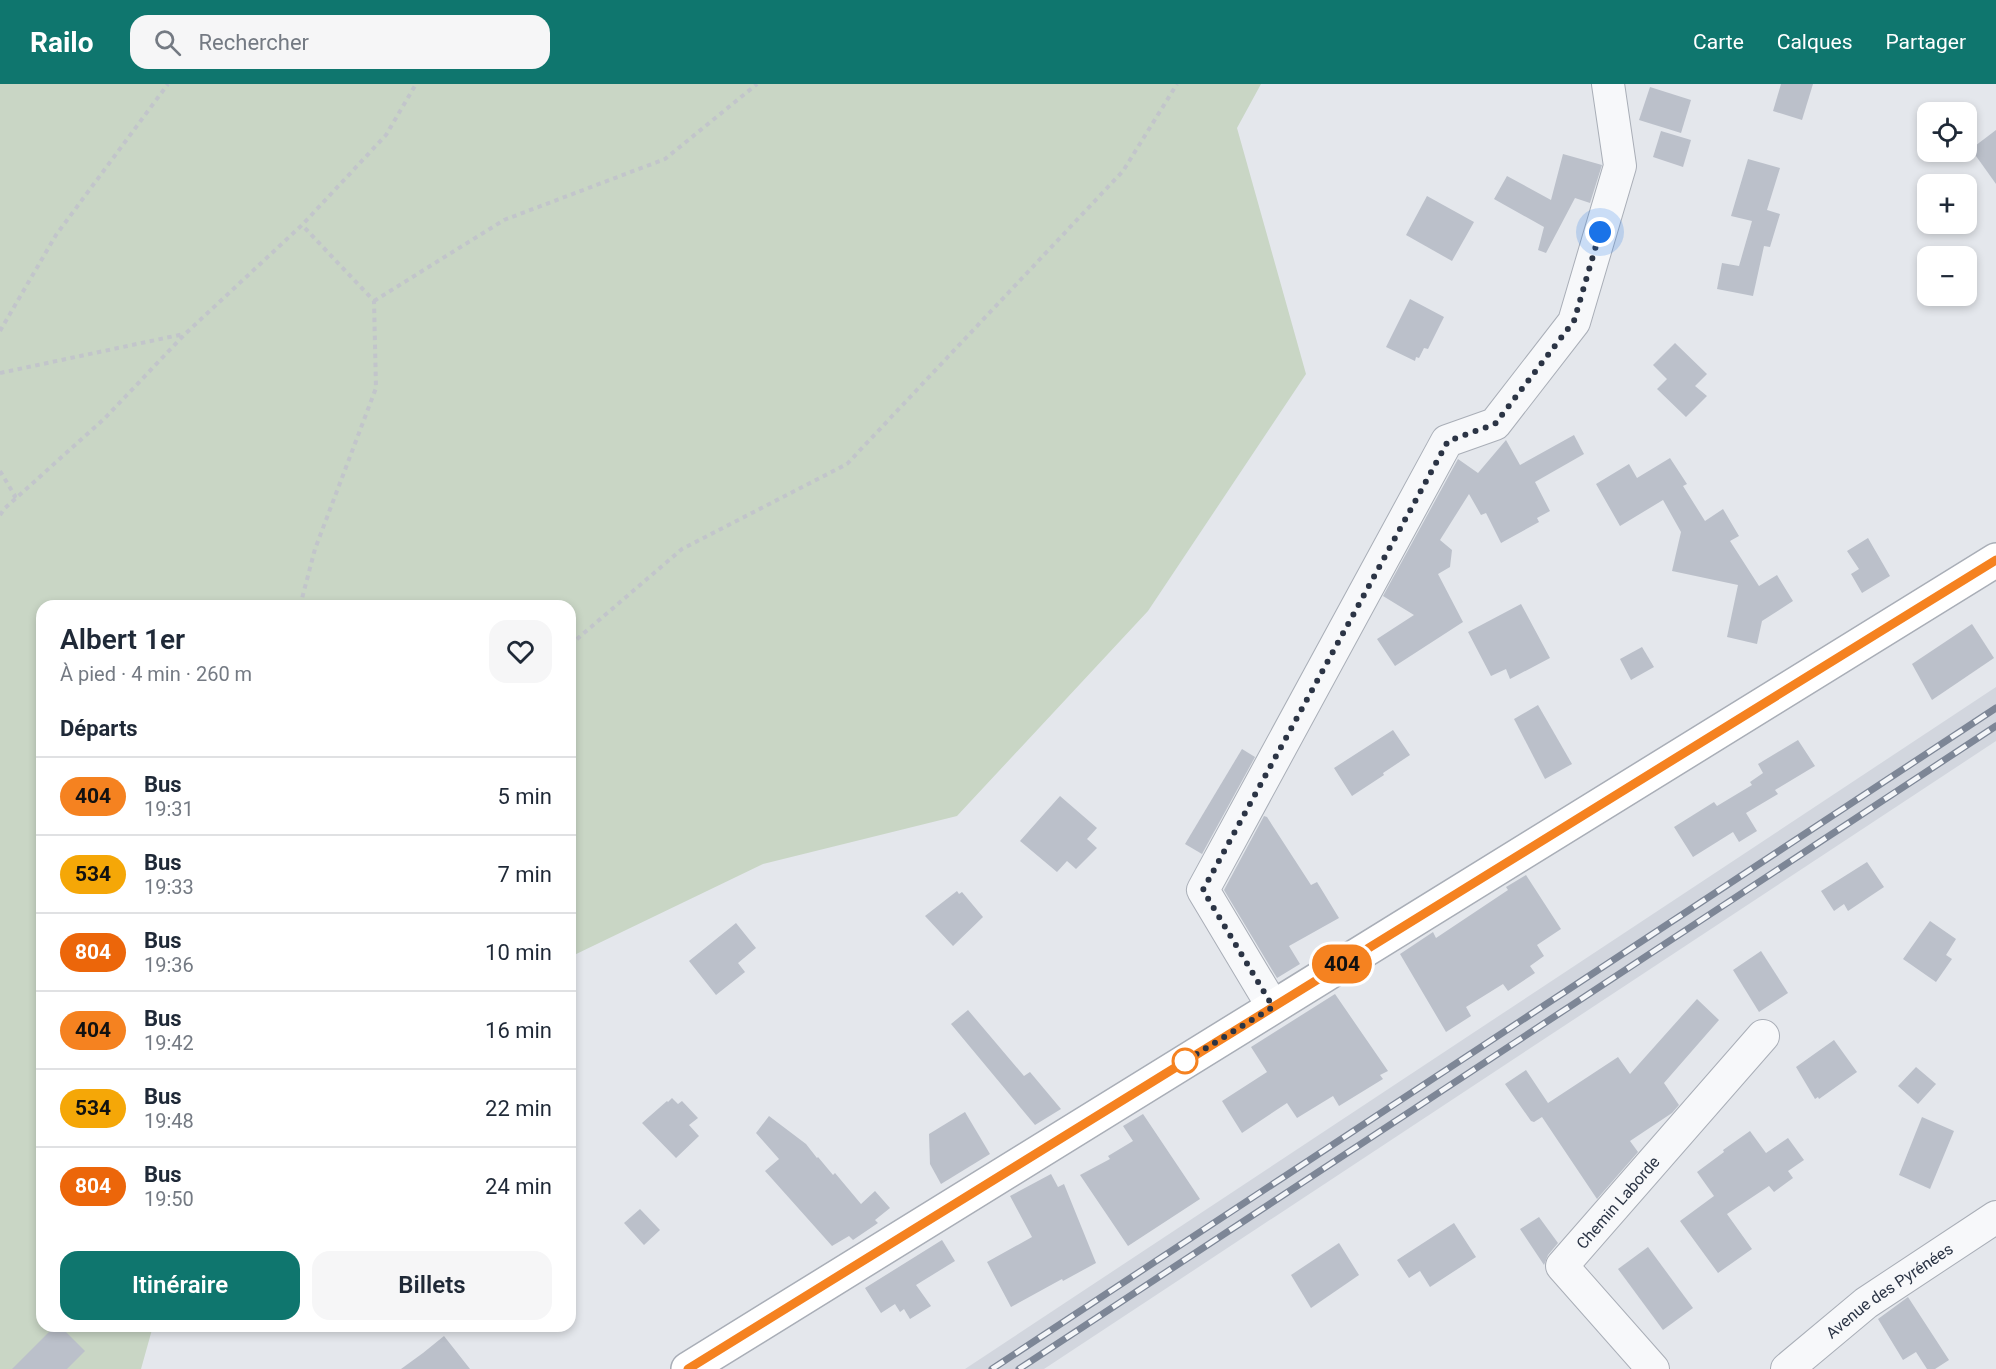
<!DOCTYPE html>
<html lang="fr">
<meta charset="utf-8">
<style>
body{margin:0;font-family:Roboto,sans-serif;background:#f6f6f7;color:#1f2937;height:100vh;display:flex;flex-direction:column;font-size:22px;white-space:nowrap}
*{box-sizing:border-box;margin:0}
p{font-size:20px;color:#747a83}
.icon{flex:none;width:33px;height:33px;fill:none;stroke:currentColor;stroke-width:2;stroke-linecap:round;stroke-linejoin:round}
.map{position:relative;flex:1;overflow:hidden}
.drawer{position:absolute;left:36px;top:516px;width:540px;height:732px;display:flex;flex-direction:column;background:#fff;border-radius:18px;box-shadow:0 3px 9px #0003}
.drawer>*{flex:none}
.badge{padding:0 12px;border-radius:20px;font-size:21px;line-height:39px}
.buttons{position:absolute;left:1917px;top:18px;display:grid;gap:12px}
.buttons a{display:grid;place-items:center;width:60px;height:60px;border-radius:12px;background:#fff;box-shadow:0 3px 9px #0003;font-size:30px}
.you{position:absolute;width:30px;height:30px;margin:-15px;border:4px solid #fff;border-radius:50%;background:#1a73e8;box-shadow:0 0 0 9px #1a73e833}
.map>.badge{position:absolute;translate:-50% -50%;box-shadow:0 0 0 3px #fff}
h2{padding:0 24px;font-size:22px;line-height:54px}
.round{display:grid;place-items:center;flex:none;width:63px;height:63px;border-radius:18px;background:#f6f6f7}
.overview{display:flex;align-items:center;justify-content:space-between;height:102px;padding:0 24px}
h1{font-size:28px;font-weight:600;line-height:45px}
.primary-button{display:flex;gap:12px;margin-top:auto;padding:12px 24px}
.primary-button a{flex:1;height:69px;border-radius:18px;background:#0f766e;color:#fff;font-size:24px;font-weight:600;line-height:69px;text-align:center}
.primary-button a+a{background:#f6f6f7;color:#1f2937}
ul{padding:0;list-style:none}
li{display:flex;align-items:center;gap:18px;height:78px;padding:0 24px;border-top:2px solid #e0e1e3}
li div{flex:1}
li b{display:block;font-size:22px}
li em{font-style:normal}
li .badge{min-width:66px;font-weight:700;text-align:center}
header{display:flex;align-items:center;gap:36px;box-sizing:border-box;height:84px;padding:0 30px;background:#0f766e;color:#fff}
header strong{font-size:28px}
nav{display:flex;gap:33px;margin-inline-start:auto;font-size:21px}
.search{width:420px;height:54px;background:#f6f6f7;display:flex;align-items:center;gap:15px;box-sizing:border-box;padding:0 21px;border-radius:18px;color:#747a83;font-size:22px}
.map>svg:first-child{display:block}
.built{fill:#d2d6de}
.green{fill:#c9d6c5}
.building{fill:#bbc0ca}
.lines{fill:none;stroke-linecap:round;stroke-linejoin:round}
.street-casing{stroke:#a9aeb7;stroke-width:34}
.secondary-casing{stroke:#a9aeb7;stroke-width:36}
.path{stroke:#c2c5cb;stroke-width:4;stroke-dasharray:4.5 4.5;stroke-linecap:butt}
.street{stroke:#f7f8fa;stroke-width:32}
.secondary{stroke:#fff;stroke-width:33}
.rail-casing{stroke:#7d8696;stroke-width:7}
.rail{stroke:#f4f6f9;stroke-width:4.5;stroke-dasharray:14;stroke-linecap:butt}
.line-casing{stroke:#fff;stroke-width:14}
.line{stroke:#f58220;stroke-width:9}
.walk{stroke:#2b3445;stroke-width:6;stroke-dasharray:0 10.8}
.stop-dot{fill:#fff;stroke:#f58220;stroke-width:3}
.labels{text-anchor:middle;stroke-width:4.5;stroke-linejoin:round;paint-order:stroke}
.street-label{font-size:16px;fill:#2b3445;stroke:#f4f6f9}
</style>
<header>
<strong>Railo</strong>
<div class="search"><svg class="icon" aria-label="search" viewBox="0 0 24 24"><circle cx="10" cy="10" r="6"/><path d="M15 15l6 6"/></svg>Rechercher</div>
<nav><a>Carte</a><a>Calques</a><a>Partager</a></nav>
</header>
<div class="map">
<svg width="1996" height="1285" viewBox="0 0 1996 1285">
<rect width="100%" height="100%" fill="#e4e7ec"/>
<!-- built -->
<polygon class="built" points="1996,603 1996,657 1044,1285 965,1285"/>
<!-- green -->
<polygon class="green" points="0,0 1261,0 1237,44 1306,290 1148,527 957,732 763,780 570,873 570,522 42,522 42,1242 153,1242 141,1285 0,1285"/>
<!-- building -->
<g class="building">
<polygon points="1781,0 1813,0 1802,36 1773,27"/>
<polygon points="1650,3 1691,16 1681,49 1639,36"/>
<polygon points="1996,46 1996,100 1971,65"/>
<polygon points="1661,47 1691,56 1683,83 1653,73"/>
<polygon points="1563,70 1602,81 1590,119 1575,114 1546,169 1538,166 1544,143 1494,115 1507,92 1551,116"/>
<polygon points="1748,75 1780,84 1767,126 1780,130 1770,163 1764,162 1753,212 1717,205 1722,179 1739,182 1752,137 1731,132"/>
<polygon points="1427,112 1474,138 1452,177 1406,151"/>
<polygon points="1410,215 1444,233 1428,265 1424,264 1419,274 1416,273 1415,277 1386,263"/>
<polygon points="1675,259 1707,290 1695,302 1707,312 1686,333 1657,305 1667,295 1653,281"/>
<polygon points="1574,351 1584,370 1535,398 1550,427 1537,434 1539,438 1501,459 1486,429 1481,431 1469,410 1440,456 1452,466 1450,483 1438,490 1463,538 1395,582 1377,555 1414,531 1383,512 1458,375 1478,389 1506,356 1520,381"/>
<polygon points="1670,374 1687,400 1683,402 1705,437 1723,425 1739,452 1730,457 1759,502 1777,491 1793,517 1762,537 1757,560 1727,553 1738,501 1672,487 1681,448 1663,416 1620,442 1596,400 1629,380 1637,394"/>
<polygon points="1868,454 1890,492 1862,509 1851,490 1859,485 1847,467"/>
<polygon points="1521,520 1550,574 1510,595 1506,585 1491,592 1468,548"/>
<polygon points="1972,540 1994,574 1932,616 1912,580"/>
<polygon points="1642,563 1654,583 1631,596 1620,575"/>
<polygon points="1538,621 1572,680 1545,695 1514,635"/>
<polygon points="1393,646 1410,671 1383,689 1384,691 1352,712 1334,684"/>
<polygon points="1798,656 1815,682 1775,706 1778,710 1746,729 1757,747 1739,758 1733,748 1693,773 1674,743 1714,718 1717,722 1752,701 1750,698 1763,689 1758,680"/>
<polygon points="1242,665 1255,673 1202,770 1185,760"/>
<polygon points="1060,712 1097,744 1087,755 1097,764 1076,785 1067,777 1057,788 1020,757"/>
<polygon points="1264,732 1267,733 1311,801 1317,798 1339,834 1289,862 1300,880 1277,894 1224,806"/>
<polygon points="1867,778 1884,803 1848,827 1844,820 1834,827 1821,807"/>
<polygon points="1526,791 1561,845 1537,861 1544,872 1530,882 1535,889 1508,907 1503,900 1466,923 1471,932 1446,948 1400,870 1433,848 1436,854 1508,806 1506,803"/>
<polygon points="957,807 959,810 962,808 983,833 953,862 925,832"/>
<polygon points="1930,837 1956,855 1946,871 1952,875 1936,898 1903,875"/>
<polygon points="736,839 756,864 738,879 745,888 716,911 689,877"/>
<polygon points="1761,867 1788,909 1759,928 1733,886"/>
<polygon points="1335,910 1388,987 1380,991 1383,995 1339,1022 1333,1012 1297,1034 1287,1019 1242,1049 1222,1017 1267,988 1251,963"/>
<polygon points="1697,915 1719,936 1664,999 1679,1021 1672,1029 1630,1057 1638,1068 1597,1115 1542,1033 1534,1038 1531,1037 1505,1000 1526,986 1548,1019 1618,973 1630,990"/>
<polygon points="968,926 1024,992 1030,988 1061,1025 1035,1041 951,940"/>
<polygon points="1834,956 1857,988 1819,1015 1818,1013 1815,1015 1796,983"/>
<polygon points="1916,983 1936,1000 1918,1020 1898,1002"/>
<polygon points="672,1014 678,1020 682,1017 698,1034 689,1041 699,1052 676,1074 642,1039 667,1017 668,1018"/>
<polygon points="965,1028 990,1070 941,1100 930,1080 929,1050"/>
<polygon points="1143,1030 1200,1115 1128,1162 1080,1091 1110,1075 1108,1072 1133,1057 1123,1042"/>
<polygon points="769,1032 806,1060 817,1074 818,1073 833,1091 835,1089 861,1120 875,1107 890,1124 875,1136 878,1139 853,1156 849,1152 832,1162 765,1087 779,1075 756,1049"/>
<polygon points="1922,1033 1954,1047 1930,1105 1899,1091"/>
<polygon points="1750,1047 1766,1069 1788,1054 1804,1076 1788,1087 1793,1094 1774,1108 1769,1102 1727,1130 1752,1165 1718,1189 1680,1137 1714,1112 1697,1088 1724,1068 1723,1066"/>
<polygon points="1051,1090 1058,1103 1064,1100 1096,1179 1063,1197 1062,1195 1011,1223 987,1178 1032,1153 1010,1112"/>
<polygon points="640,1125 660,1146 644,1161 624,1139"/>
<polygon points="1539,1133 1558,1159 1548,1171 1544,1181 1520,1145"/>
<polygon points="1454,1139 1476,1173 1430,1203 1420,1187 1409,1194 1397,1176"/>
<polygon points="942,1156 955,1177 916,1201 931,1222 910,1235 904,1225 900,1228 895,1220 881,1229 865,1204"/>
<polygon points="1339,1159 1359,1191 1311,1224 1291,1191"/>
<polygon points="1648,1163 1693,1224 1663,1246 1618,1185"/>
<polygon points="1908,1213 1949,1276 1935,1285 1927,1285 1916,1268 1903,1276 1878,1235"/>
<polygon points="55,1242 60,1242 85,1267 67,1285 12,1285"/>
<polygon points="444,1252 470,1285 401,1285 423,1269"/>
</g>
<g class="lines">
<defs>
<g id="street">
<polyline points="1273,923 1203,806 1447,357 1495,340 1574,238 1620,82 1608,0"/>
<path id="s1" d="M 1653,1285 L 1562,1182 L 1763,952"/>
<path id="s2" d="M 1787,1285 L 1866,1219 L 1996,1133"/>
</g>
<polyline id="secondary" points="688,1285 1996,476"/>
</defs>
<!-- street casing -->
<use href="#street" class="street-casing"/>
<!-- secondary casing -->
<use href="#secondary" class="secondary-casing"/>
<!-- path -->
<g class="path">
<polyline points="374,217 504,136 665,75 757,0"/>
<polyline points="0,247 56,151 168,0"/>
<polyline points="0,289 184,250"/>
<polyline points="0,387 15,412 13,414"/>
<polyline points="0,431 5,424 104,335 185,250 302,141 386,51 416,0"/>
<polyline points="300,522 315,465 376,304 374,217 302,141"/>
<polyline points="570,561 682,465 847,380 1123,87 1177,0"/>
</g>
<!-- street -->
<use href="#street" class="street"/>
<!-- secondary -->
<use href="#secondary" class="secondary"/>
<defs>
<g id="rail">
<polyline points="992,1285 1996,624"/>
<polyline points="1019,1285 1996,642"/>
</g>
</defs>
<!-- rail casing -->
<use href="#rail" class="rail-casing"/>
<!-- rail -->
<use href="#rail" class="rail"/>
</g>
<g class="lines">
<defs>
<polyline id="line" points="688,1285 1996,476"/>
</defs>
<!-- line casing -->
<use href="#line" class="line-casing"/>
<!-- line -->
<use href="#line" class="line"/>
<!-- walk -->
<polyline class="walk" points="1185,977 1177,982 1273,923 1203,806 1448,357 1495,340 1574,237 1600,148"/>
</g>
<!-- markers -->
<circle class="stop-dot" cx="1185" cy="977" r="12"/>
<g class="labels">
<!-- street labels -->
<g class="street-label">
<text dy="6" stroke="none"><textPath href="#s1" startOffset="222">Chemin Laborde</textPath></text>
<text dy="6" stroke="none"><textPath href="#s2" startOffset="129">Avenue des Pyrénées</textPath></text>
</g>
</g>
</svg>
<div class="buttons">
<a><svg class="icon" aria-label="locate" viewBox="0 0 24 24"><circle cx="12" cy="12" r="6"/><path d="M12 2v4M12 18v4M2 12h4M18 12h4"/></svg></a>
<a>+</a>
<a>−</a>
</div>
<div class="you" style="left:1600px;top:148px"></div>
<b class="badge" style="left:1342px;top:880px;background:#f58220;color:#111">404</b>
<section class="drawer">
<div class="overview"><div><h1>Albert 1er</h1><p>À pied · 4 min · 260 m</p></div><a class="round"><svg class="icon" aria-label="heart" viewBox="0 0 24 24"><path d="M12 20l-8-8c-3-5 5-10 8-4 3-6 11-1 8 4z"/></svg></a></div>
<h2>Départs</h2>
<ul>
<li><span class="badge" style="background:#f58220;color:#111">404</span><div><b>Bus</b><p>19:31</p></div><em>5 min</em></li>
<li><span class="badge" style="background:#f5a707;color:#111">534</span><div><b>Bus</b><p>19:33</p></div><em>7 min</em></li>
<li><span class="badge" style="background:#ec660a;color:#fff">804</span><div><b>Bus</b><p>19:36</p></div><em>10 min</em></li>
<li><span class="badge" style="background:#f58220;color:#111">404</span><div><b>Bus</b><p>19:42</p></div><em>16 min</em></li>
<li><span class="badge" style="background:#f5a707;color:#111">534</span><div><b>Bus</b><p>19:48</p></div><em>22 min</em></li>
<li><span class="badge" style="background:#ec660a;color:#fff">804</span><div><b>Bus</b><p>19:50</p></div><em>24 min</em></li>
</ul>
<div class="primary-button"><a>Itinéraire</a><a>Billets</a></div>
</section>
</div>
